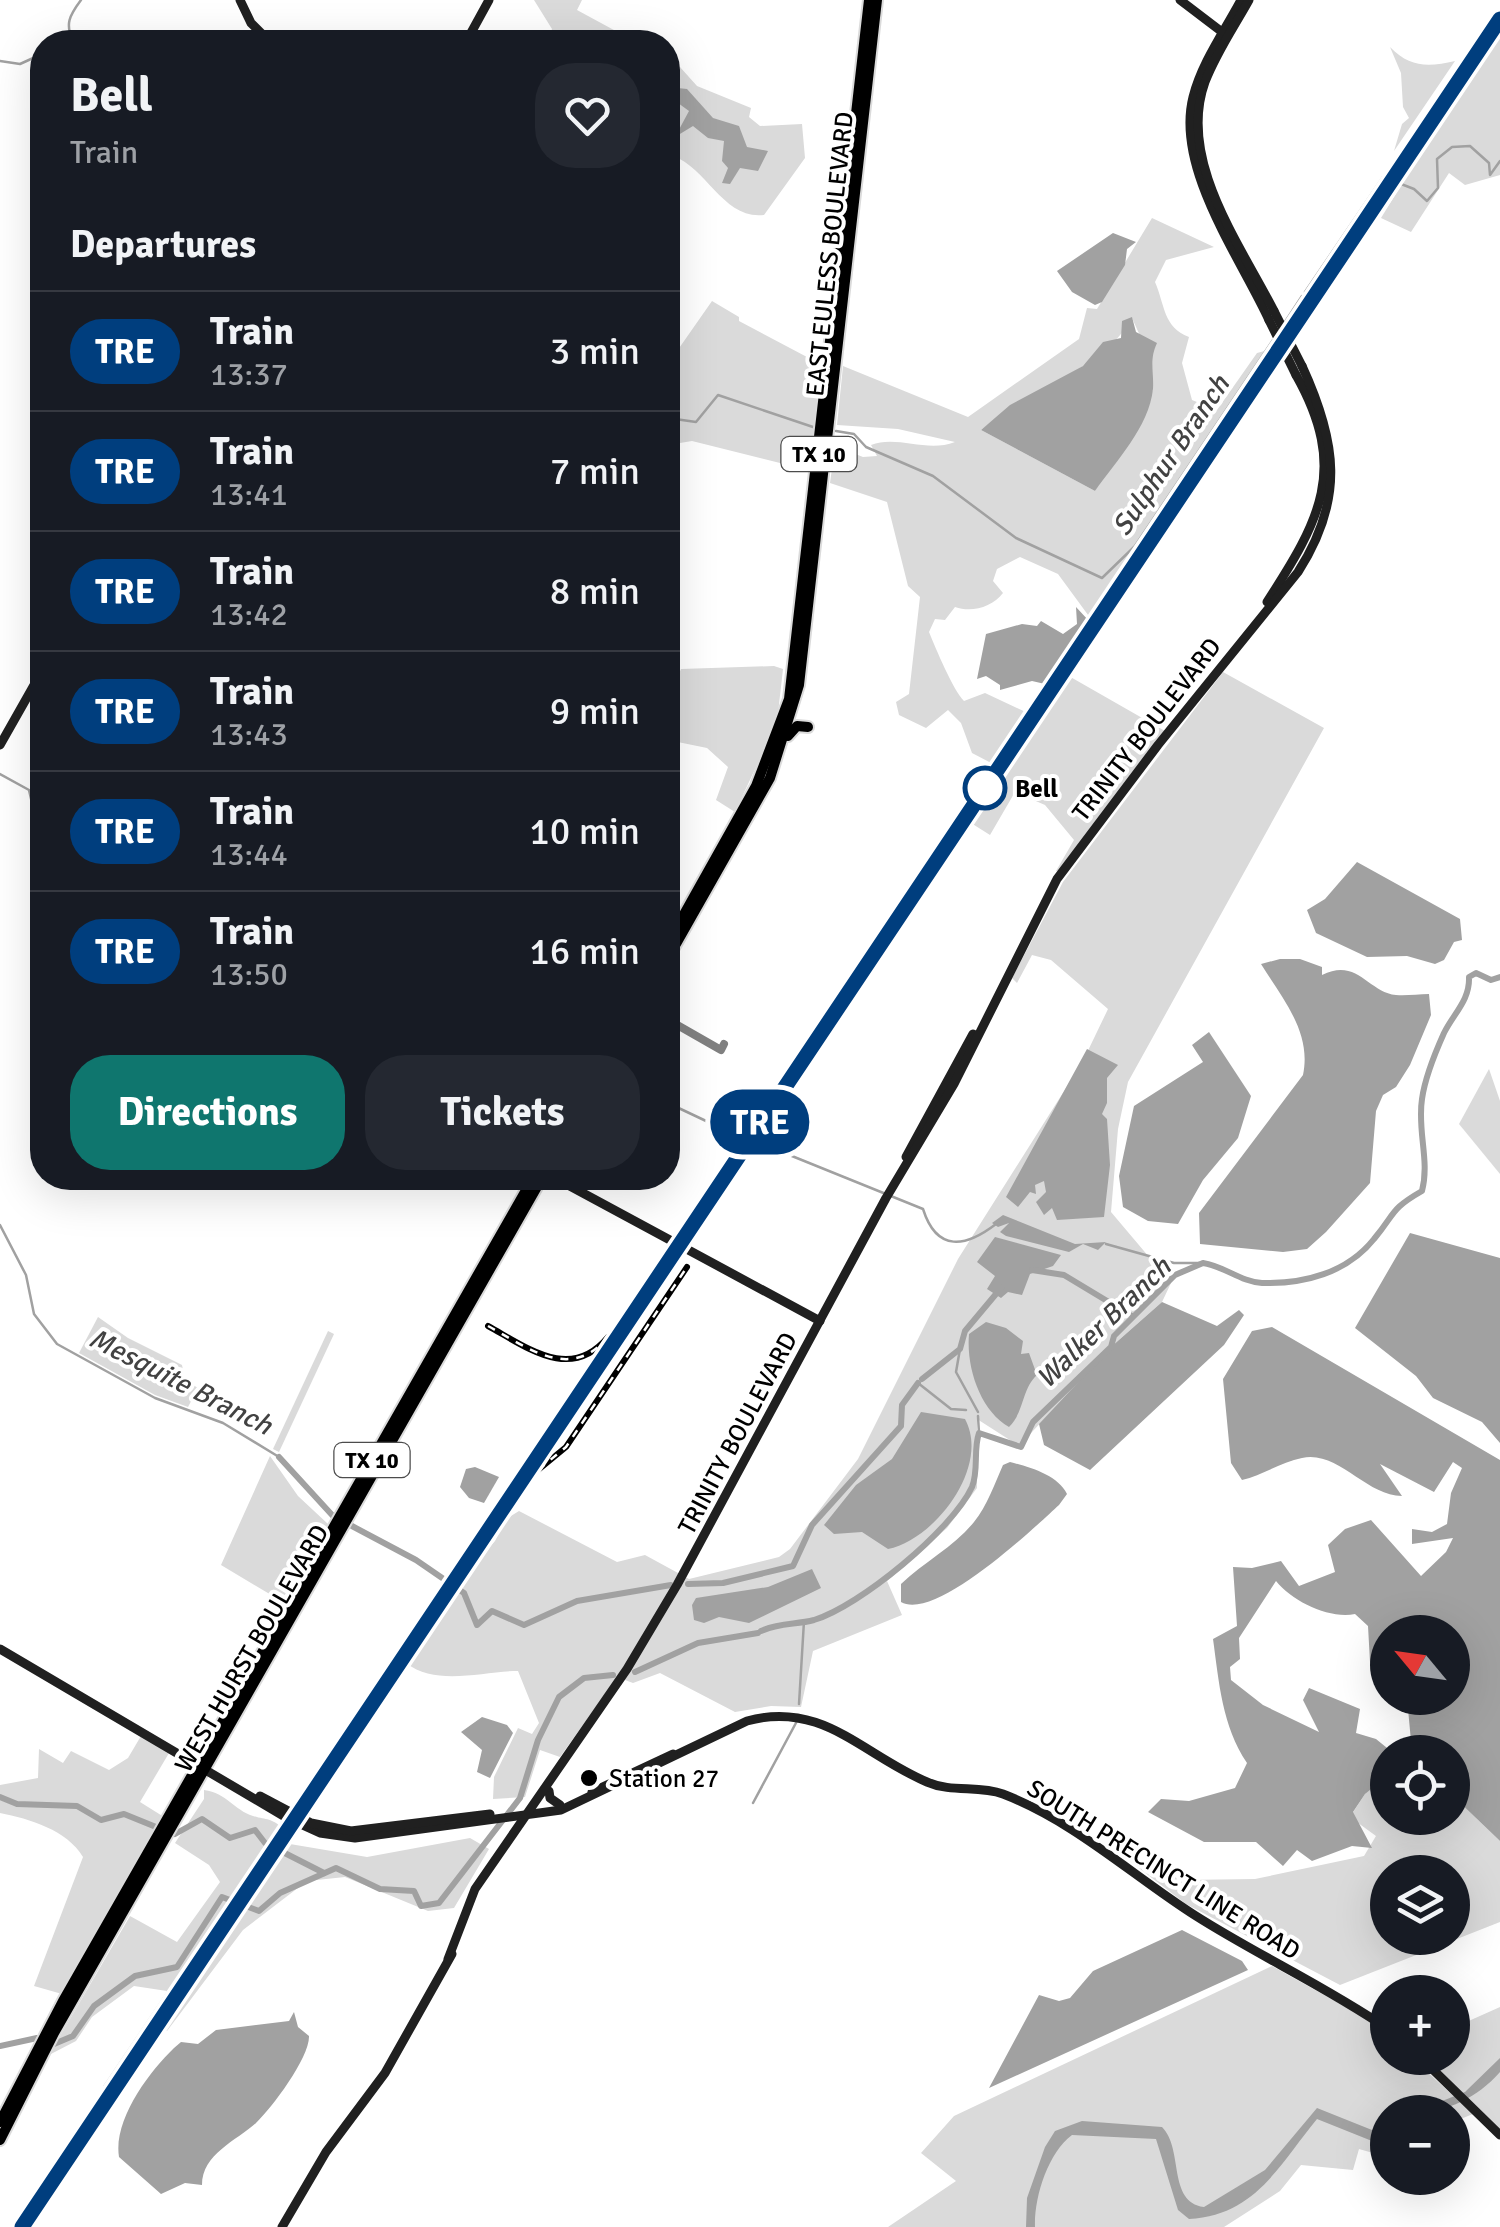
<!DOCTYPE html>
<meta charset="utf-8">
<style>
body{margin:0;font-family:Signika,sans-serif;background:#242831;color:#f1f3f6;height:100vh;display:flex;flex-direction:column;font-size:38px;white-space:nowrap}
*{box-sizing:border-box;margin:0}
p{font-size:32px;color:#9ea1a6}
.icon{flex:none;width:55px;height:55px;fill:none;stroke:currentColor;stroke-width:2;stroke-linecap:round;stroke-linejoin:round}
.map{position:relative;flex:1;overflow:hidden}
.details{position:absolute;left:30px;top:30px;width:650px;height:1160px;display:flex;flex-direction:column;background:#171b24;border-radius:40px;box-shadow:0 10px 40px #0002}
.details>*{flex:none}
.badge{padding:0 20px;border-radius:32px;font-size:35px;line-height:65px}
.needle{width:65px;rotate:299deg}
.fabs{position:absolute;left:1370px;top:1615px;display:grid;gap:20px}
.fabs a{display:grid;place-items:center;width:100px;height:100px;border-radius:50%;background:#171b24;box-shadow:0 10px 40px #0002;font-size:50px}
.map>.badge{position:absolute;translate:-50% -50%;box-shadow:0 0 0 5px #fff}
h2{padding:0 40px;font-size:38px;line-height:90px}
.round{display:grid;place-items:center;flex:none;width:105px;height:105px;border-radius:40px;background:#242831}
.headline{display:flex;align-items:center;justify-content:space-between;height:170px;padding:0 40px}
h1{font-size:48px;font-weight:700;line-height:75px}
.action{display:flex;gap:20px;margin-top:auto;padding:20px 40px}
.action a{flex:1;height:115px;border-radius:40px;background:#0f766e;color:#fff;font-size:40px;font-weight:700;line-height:115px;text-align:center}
.action a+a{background:#242831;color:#f1f3f6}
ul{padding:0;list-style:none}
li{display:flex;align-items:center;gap:30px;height:120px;padding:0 40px;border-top:2px solid #363941}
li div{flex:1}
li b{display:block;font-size:38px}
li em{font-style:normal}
li .badge{min-width:110px;font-weight:700;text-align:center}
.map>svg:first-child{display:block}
.green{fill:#dadada;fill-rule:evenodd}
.water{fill:#a1a1a1}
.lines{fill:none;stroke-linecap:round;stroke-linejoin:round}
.stream{stroke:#a1a1a1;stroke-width:2.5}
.river{stroke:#a1a1a1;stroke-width:6}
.taxiway{stroke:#808080;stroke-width:8}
.primary-casing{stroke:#dbdbdb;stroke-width:14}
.secondary{stroke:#202020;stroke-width:9}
.primary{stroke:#000;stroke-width:10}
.rail-casing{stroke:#000;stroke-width:6}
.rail{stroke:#fff;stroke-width:2.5;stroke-dasharray:8;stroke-linecap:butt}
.secondary-bridge{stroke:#202020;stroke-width:9}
.line-casing{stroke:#fff;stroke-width:22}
.line{stroke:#003e7e;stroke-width:15}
.stop-dot{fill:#fff;stroke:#003e7e;stroke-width:5}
.poi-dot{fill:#000;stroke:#fff;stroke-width:4}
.labels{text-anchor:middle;stroke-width:8;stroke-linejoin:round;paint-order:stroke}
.shield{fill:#fff;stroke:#4c4c4c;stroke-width:2.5}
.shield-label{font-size:22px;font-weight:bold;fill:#000}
.street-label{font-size:25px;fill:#000;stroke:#fff}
.stop-label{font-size:25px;font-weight:bold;fill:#000;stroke:#fff;text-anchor:start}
.poi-label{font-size:25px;fill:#000;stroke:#fff;text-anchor:start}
.water-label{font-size:28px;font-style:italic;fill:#424242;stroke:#fff}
</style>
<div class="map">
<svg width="1500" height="2227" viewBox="0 0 1500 2227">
<rect width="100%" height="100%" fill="#fff"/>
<!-- green -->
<g class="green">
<polygon points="534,0 582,0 577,10 636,42 547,42 552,29"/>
<polygon points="1500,24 1500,175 1465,185 1449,173 1411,232 1381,218"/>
<path d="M 1390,47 C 1410,68 1429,67 1455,61 L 1394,151 L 1402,124 L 1409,118 L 1403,107 L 1401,73 Z"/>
<path d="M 668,63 L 680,67 L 697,86 L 751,108 L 749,117 L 760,126 L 802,124 L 805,158 L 764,215 C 724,220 707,168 673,156 L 668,159 Z"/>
<path d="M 1152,218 L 1214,247 L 1166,260 L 1155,282 C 1165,305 1163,327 1189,337 L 1182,363 L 1192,400 L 1217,410 L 1257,353 L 1272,349 L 1091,619 L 1058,574 L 1020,557 L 997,569 L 993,581 L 1003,593 C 992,607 972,613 955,607 L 945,620 L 935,619 L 929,632 C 936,649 953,690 964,701 L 985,693 L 1030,714 L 995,765 L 972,753 L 961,723 L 948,710 L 926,728 L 899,715 L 896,702 L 909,694 L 920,597 L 908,586 L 887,502 L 830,483 L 835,446 L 863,457 L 877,456 L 871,445 C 897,435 927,453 955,442 L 898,429 L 837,425 L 843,366 L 968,417 L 1079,339 L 1087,308 L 1097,309 ZM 1132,318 L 1150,358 L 1153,390 L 1095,491 L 981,430 C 1026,392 1106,367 1132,318 Z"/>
<polygon points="712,301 739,317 739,321 824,366 812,471 692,441 668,445 668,364"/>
<polygon points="774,666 783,669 777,722 735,812 716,800 728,767 707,748 668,740 668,699 681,669"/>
<path d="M 1223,672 L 1324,728 L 1128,1082 L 1118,1129 L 1111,1212 L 1171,1283 L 1162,1302 L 1111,1347 L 1019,1446 L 977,1419 L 977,1488 L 947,1528 L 887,1581 L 902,1615 L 813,1651 L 801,1707 L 771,1706 L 735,1712 L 660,1673 L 633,1683 L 617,1677 L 560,1757 L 540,1750 L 525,1797 L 493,1799 L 494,1777 L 518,1728 L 532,1734 L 539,1723 L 518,1671 C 483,1671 437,1687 406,1663 L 459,1580 L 495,1541 L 506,1519 L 519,1511 L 617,1562 L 645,1555 L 689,1579 L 779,1557 L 790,1549 L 858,1459 L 958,1259 L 1083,1061 L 1108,1009 L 1051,960 L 1032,955 L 1017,983 L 1012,978 L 1063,882 Z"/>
<polygon points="1067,675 1165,731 1059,872 1056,871 1074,840 1045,805 1015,792 990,835 971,823"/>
<polygon points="1489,1069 1500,1101 1500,1174 1459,1124"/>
<polygon points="98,1317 128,1338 182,1365 185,1380 198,1388 188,1407 155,1395 79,1353"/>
<polygon points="328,1331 334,1334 279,1452 273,1449"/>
<polygon points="270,1456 298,1496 328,1524 317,1546 307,1551 283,1602 221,1565"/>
<path d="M 141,1736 L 169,1753 L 140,1802 L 164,1817 L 62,1994 L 34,1986 L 83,1857 C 67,1830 30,1819 0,1813 L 0,1785 L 38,1778 L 39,1749 L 63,1763 L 71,1751 L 109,1770 L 128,1758 Z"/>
<path d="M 1387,1783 L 1388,1818 L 1452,1818 L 1453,1796 L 1500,1841 L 1500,1922 L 1340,1985 L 1186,1904 L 1110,1846 L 1182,1880 L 1255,1879 L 1364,1856 L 1376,1836 L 1350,1817 L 1367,1791 ZM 1388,1872 L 1452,1872 L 1452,1938 L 1388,1938 Z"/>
<path d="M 204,1790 C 227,1793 234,1810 253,1816 C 266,1820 272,1818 282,1828 L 280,1833 L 110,2087 L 103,2086 L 167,1991 L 134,1986 L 92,2017 L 76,2041 L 49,2055 L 130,1916 L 177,1942 L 220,1882 L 209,1865 L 175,1843 L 204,1799 Z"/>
<polygon points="470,1838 489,1849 454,1908 428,1911 345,1877 307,1881 243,1930 167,2031 157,2032 284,1843 367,1857"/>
<polygon points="1272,1966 1369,2020 1387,2036 1388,2058 1412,2058 1473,2114 1453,2122 1452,2112 1388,2112 1387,2157 1359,2149 1353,2170 1301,2165 1280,2191 1224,2227 888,2227 956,2181 921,2153 954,2116"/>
<polygon points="1500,2007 1500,2130 1424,2058 1452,2058 1453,2028"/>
</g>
<!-- water -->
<g class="water">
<polygon points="668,87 687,89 713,118 739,126 747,147 768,151 758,171 740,168 730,184 722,183 728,168 722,161 724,141 708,138 693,126 675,137 689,111 678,103 668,106"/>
<polygon points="1113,233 1136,242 1127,249 1125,265 1102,302 1095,305 1072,292 1057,271"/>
<path d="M 1132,317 L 1136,332 L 1157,343 C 1149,360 1154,371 1153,389 C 1149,427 1116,461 1095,491 L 981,430 L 1010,405 L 1083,366 L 1103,342 L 1121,338 L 1122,321 Z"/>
<polygon points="1076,607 1089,621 1045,684 1032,681 1000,690 1000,685 986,676 977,679 986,634 1022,624 1037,626 1041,621 1063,634 1077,624"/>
<polygon points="1357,862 1460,919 1462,940 1454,942 1444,960 1435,964 1407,956 1367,957 1316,933 1307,910 1325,899"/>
<path d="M 1280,959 L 1300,959 L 1322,967 L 1322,975 C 1357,957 1368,992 1396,995 C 1406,996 1418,994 1429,994 L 1431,1015 L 1410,1065 L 1396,1087 L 1383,1095 L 1376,1111 L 1370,1183 L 1326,1232 L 1307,1249 L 1283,1252 L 1200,1244 L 1199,1213 L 1303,1075 C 1312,1032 1282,998 1261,964 Z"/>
<polygon points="1209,1032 1251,1096 1238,1138 1203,1180 1178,1224 1148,1221 1123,1207 1119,1176 1134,1106 1203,1062 1192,1045"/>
<polygon points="1087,1049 1118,1065 1107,1078 1107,1103 1102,1114 1107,1119 1110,1165 1104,1217 1057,1220 1052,1208 1044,1215 1036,1202 1046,1192 1044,1181 1035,1185 1036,1194 1030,1192 1018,1207 1006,1197"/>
<polygon points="1003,1215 1075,1244 1106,1242 1098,1250 1083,1244 1069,1252 1006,1236 1000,1232 1009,1223 998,1227 992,1223"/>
<polygon points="1410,1233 1500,1258 1500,1443 1482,1422 1433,1398 1416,1376 1355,1328"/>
<polygon points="995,1237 1061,1255 1053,1266 1030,1274 1022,1295 1008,1292 1001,1298 987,1289 995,1276 977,1262"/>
<polygon points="1162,1302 1217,1326 1239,1310 1244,1315 1224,1345 1090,1470 1044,1445 1039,1424 1111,1347"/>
<path d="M 986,1322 L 1006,1328 L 1023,1341 L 1021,1354 L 1029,1353 L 1037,1375 C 1021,1390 1025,1411 1009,1427 C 981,1411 966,1369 969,1334 Z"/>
<path d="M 1272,1327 L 1500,1460 L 1500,1841 L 1453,1796 L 1461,1780 L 1453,1772 L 1452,1752 L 1412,1752 L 1407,1698 L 1452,1698 L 1452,1632 L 1388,1632 L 1387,1676 L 1370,1662 L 1368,1626 L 1355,1614 C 1329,1619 1293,1602 1276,1581 L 1239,1638 L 1240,1659 L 1230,1667 L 1231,1680 L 1263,1705 L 1319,1732 L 1303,1700 L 1309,1688 L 1360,1709 L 1356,1733 L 1376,1739 L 1392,1752 L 1388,1752 L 1387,1776 L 1365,1794 L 1353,1812 L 1372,1848 L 1352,1846 L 1312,1861 L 1297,1850 L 1283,1866 L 1256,1842 L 1204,1842 L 1148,1812 L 1161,1799 L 1189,1801 L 1235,1788 L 1247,1763 C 1222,1726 1219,1682 1213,1639 L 1237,1626 L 1233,1567 L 1252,1568 L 1281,1561 L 1299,1586 L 1335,1572 L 1328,1545 L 1345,1529 L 1371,1520 L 1421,1576 L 1446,1552 L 1453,1538 L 1412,1544 L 1412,1529 L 1432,1532 L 1447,1524 L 1451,1493 L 1462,1468 L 1453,1462 L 1434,1492 L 1380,1464 L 1402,1496 C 1366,1496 1338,1450 1302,1458 C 1282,1462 1262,1475 1242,1480 L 1231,1463 L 1223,1379 L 1252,1331 Z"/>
<path d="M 921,1412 L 965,1419 C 991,1467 934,1540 888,1549 L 862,1532 L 834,1534 L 824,1525 L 856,1485 L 892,1459 Z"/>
<path d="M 1010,1462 C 1029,1467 1058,1475 1067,1494 L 1059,1505 C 1034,1528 935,1622 901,1602 L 901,1584 C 924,1562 955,1546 974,1522 C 987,1506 995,1483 1003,1465 Z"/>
<polygon points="475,1467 499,1477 484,1503 469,1498 460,1487 466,1469"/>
<polygon points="812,1569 821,1588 749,1623 719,1617 704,1623 694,1620 692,1605 696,1598 768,1587"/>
<polygon points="482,1717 507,1725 513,1733 490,1778 477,1772 482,1750 461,1732"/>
<polygon points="1182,1930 1242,1961 1248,1970 989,2088 1039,1995 1059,2001 1070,1998 1093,1971"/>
<path d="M 294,2012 L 298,2027 L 309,2036 C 310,2057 272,2108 256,2123 C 236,2141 202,2154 202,2185 L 185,2183 L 161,2194 L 119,2157 C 113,2120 149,2072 174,2048 L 181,2042 L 198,2044 L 216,2030 L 289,2021 Z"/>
<path d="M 1500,2058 L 1500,2072 C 1477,2098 1448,2112 1414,2112 L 1465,2092 Z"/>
<path d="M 1317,2108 L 1387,2136 L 1387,2147 L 1317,2119 C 1279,2165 1256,2215 1189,2219 L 1178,2210 L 1156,2139 L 1072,2135 C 1048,2153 1034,2197 1035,2227 L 1026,2227 L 1027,2198 L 1045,2147 L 1055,2131 L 1082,2121 L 1162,2127 C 1184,2149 1167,2202 1204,2207 L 1265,2170 Z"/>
</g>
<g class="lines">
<!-- stream -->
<g class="stream">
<path d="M 73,42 C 65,24 69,16 81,0"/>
<polyline points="0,61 20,64 42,54"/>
<polyline points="1305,292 1383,177 1414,189 1427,201 1438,188 1437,159 1452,147 1470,146 1489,163 1490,175 1500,161"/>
<polyline points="1283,325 1302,296"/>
<polyline points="668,418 696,422 718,395 816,428"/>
<polyline points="836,431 854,434 866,447 933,476 1016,538 1102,578 1135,546 1273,340"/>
<polyline points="0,774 29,790 42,847"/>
<polyline points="668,1103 742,1138"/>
<path d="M 754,1146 L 782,1152 L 923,1209 C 937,1253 966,1247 996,1224"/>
<polyline points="0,1225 26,1275 34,1314 57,1344 155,1398 223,1423 279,1457"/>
<polyline points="1106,1244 1174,1263 1203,1263"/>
<polyline points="960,1349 956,1372 978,1412"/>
<polyline points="918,1383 951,1409 966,1410"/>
<polyline points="978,1416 979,1433"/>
<polyline points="799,1704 804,1621"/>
<polyline points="753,1803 797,1721"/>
</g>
<!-- river -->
<g class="river">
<polyline points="1032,1270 1064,1275 1132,1316"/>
<polyline points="922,1379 960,1349 965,1331 1001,1288"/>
<polyline points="279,1457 333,1516"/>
<polyline points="352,1526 416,1560 464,1593 477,1625 492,1611 524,1625 577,1601 671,1585"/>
<polyline points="688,1584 723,1583 793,1566 812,1525 901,1426 902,1405 918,1383"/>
<path d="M 761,1631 C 780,1622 796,1625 814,1620 C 860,1606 952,1530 972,1487 C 979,1470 973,1450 979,1433 L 1021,1447 L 1033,1422 L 1111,1347 L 1114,1336 L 1175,1275 L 1203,1263 C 1224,1266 1241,1282 1262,1283 C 1304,1284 1347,1273 1374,1239 C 1396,1213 1389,1210 1422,1191 C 1430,1160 1417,1131 1422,1099 C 1425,1077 1435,1053 1444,1033 C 1454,1013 1470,1000 1469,977 L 1476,973 L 1491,980 L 1500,977"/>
<polyline points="635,1672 698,1643 758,1633"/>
<polyline points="0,1797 17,1804 77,1806 101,1820 124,1814 156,1827"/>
<polyline points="175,1834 202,1819 230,1838 255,1830 265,1843 324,1873"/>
<polyline points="54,2044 73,2036 94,2006 135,1976 177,1967 222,1897 259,1911 280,1893 336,1868 380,1889 414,1891 421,1906 439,1903 520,1798 538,1740 559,1697 584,1678 613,1675"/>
<polyline points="0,2046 37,2038"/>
</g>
<!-- taxiway -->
<polyline class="taxiway" points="672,1022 721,1050 724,1044"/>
<defs>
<g id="primary">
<polyline points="788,736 797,726 808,727"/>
<polyline points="668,943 756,786 789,699 869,0"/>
<polyline points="668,958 770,778 799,685 877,0"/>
<polyline points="0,2122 63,2001 533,1178"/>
<polyline points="0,2140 54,2033 542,1178"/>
</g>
</defs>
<!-- primary casing -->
<use href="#primary" class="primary-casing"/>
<!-- secondary -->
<g class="secondary">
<polyline points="240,0 251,23 270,42"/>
<polyline points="1180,0 1226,35"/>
<path d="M 1241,0 C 1224,32 1202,62 1193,97 C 1175,168 1240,257 1269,320"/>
<path d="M 1249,0 C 1234,27 1216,53 1205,82 C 1177,160 1240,244 1274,311"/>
<polyline points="466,42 489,0"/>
<path d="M 1267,602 C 1320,520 1349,469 1296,375"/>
<polyline points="0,745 42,671"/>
<polyline points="906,1157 973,1034"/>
<polyline points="555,1178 820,1321"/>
<path d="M 0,1649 L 287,1818 L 320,1833 L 355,1838 L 561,1810 L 747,1721 C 822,1700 863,1755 927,1782 C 952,1793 978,1785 1003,1794 C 1074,1821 1133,1876 1196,1916 C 1259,1956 1327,1987 1388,2029"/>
<polyline points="549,1791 550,1798 560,1805"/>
<polyline points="592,1792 673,1754"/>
<polyline points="260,1796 311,1823 351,1831 490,1814"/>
<path d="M 448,1959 L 475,1889 L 627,1669 L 677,1585 L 886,1198 L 954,1084 L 1057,879 L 1158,745 L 1298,572 C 1345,499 1337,442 1302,366"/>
<polyline points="1421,2058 1500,2135"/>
<polyline points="282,2227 326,2152 385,2073 452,1954"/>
</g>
<!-- primary -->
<use href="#primary" class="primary"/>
<defs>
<g id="rail">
<path d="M 488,1326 C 528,1348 571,1382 608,1337"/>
<polyline points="526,1480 566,1447 687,1267"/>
<polyline points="22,2227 1500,19"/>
</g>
</defs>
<!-- rail casing -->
<use href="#rail" class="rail-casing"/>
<!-- rail -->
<use href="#rail" class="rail"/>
<!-- secondary-bridge -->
<g class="secondary-bridge">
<polyline points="1274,311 1302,366"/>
<polyline points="1269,320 1296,375"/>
</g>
</g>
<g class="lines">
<defs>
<polyline id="line" points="22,2227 1500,19"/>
</defs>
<!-- line casing -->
<use href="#line" class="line-casing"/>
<!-- line -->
<use href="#line" class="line"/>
</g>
<!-- markers -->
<circle class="stop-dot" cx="985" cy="788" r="20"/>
<circle class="poi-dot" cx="589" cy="1778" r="10"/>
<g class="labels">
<!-- shield labels -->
<g class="shield">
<rect x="781.5" y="437" width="75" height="34" rx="8"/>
<rect x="334.5" y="1443" width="75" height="34" rx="8"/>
</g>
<g class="shield-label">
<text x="819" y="462">TX 10</text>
<text x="372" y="1468">TX 10</text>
</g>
<!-- street labels -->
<g class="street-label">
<text transform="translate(829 254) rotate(-84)" y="9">EAST EULESS BOULEVARD</text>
<text transform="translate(1146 729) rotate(-52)" y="9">TRINITY BOULEVARD</text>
<text transform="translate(737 1433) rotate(-62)" y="9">TRINITY BOULEVARD</text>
<text transform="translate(251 1648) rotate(-60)" y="9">WEST HURST BOULEVARD</text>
<text transform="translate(1164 1869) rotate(32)" y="9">SOUTH PRECINCT LINE ROAD</text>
</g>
<!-- stop labels -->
<g class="stop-label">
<text x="1015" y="797">Bell</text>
</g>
<!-- poi labels -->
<g class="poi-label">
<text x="609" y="1787">Station 27</text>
</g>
<!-- water labels -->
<g class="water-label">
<text transform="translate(1170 455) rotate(-56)" y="10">Sulphur Branch</text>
<text transform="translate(1103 1322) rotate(-44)" y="10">Walker Branch</text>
<text transform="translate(181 1381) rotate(27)" y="10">Mesquite Branch</text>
</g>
</g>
</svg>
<div class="fabs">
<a><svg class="needle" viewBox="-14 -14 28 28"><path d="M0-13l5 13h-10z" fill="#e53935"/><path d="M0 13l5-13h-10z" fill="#9ea1a6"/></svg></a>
<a><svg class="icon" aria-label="locate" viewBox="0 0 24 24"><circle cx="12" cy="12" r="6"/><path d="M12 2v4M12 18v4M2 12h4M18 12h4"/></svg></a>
<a><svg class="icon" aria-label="layers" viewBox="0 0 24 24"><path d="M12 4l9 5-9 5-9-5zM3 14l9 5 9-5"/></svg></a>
<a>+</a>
<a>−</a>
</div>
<b class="badge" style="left:760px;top:1122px;background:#003e7e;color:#fff">TRE</b>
<section class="details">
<div class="headline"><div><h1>Bell</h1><p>Train</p></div><a class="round"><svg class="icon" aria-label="heart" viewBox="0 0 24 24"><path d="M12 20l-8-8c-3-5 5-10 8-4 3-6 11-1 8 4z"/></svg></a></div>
<h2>Departures</h2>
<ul>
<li><span class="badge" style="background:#003e7e;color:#fff">TRE</span><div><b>Train</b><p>13:37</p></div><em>3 min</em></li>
<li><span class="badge" style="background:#003e7e;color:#fff">TRE</span><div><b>Train</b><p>13:41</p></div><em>7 min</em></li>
<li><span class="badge" style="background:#003e7e;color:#fff">TRE</span><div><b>Train</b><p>13:42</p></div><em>8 min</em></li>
<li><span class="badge" style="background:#003e7e;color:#fff">TRE</span><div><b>Train</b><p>13:43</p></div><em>9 min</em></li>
<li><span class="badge" style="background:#003e7e;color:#fff">TRE</span><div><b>Train</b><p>13:44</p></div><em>10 min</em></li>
<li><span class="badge" style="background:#003e7e;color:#fff">TRE</span><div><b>Train</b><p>13:50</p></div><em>16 min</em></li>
</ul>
<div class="action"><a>Directions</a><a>Tickets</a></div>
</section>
</div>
